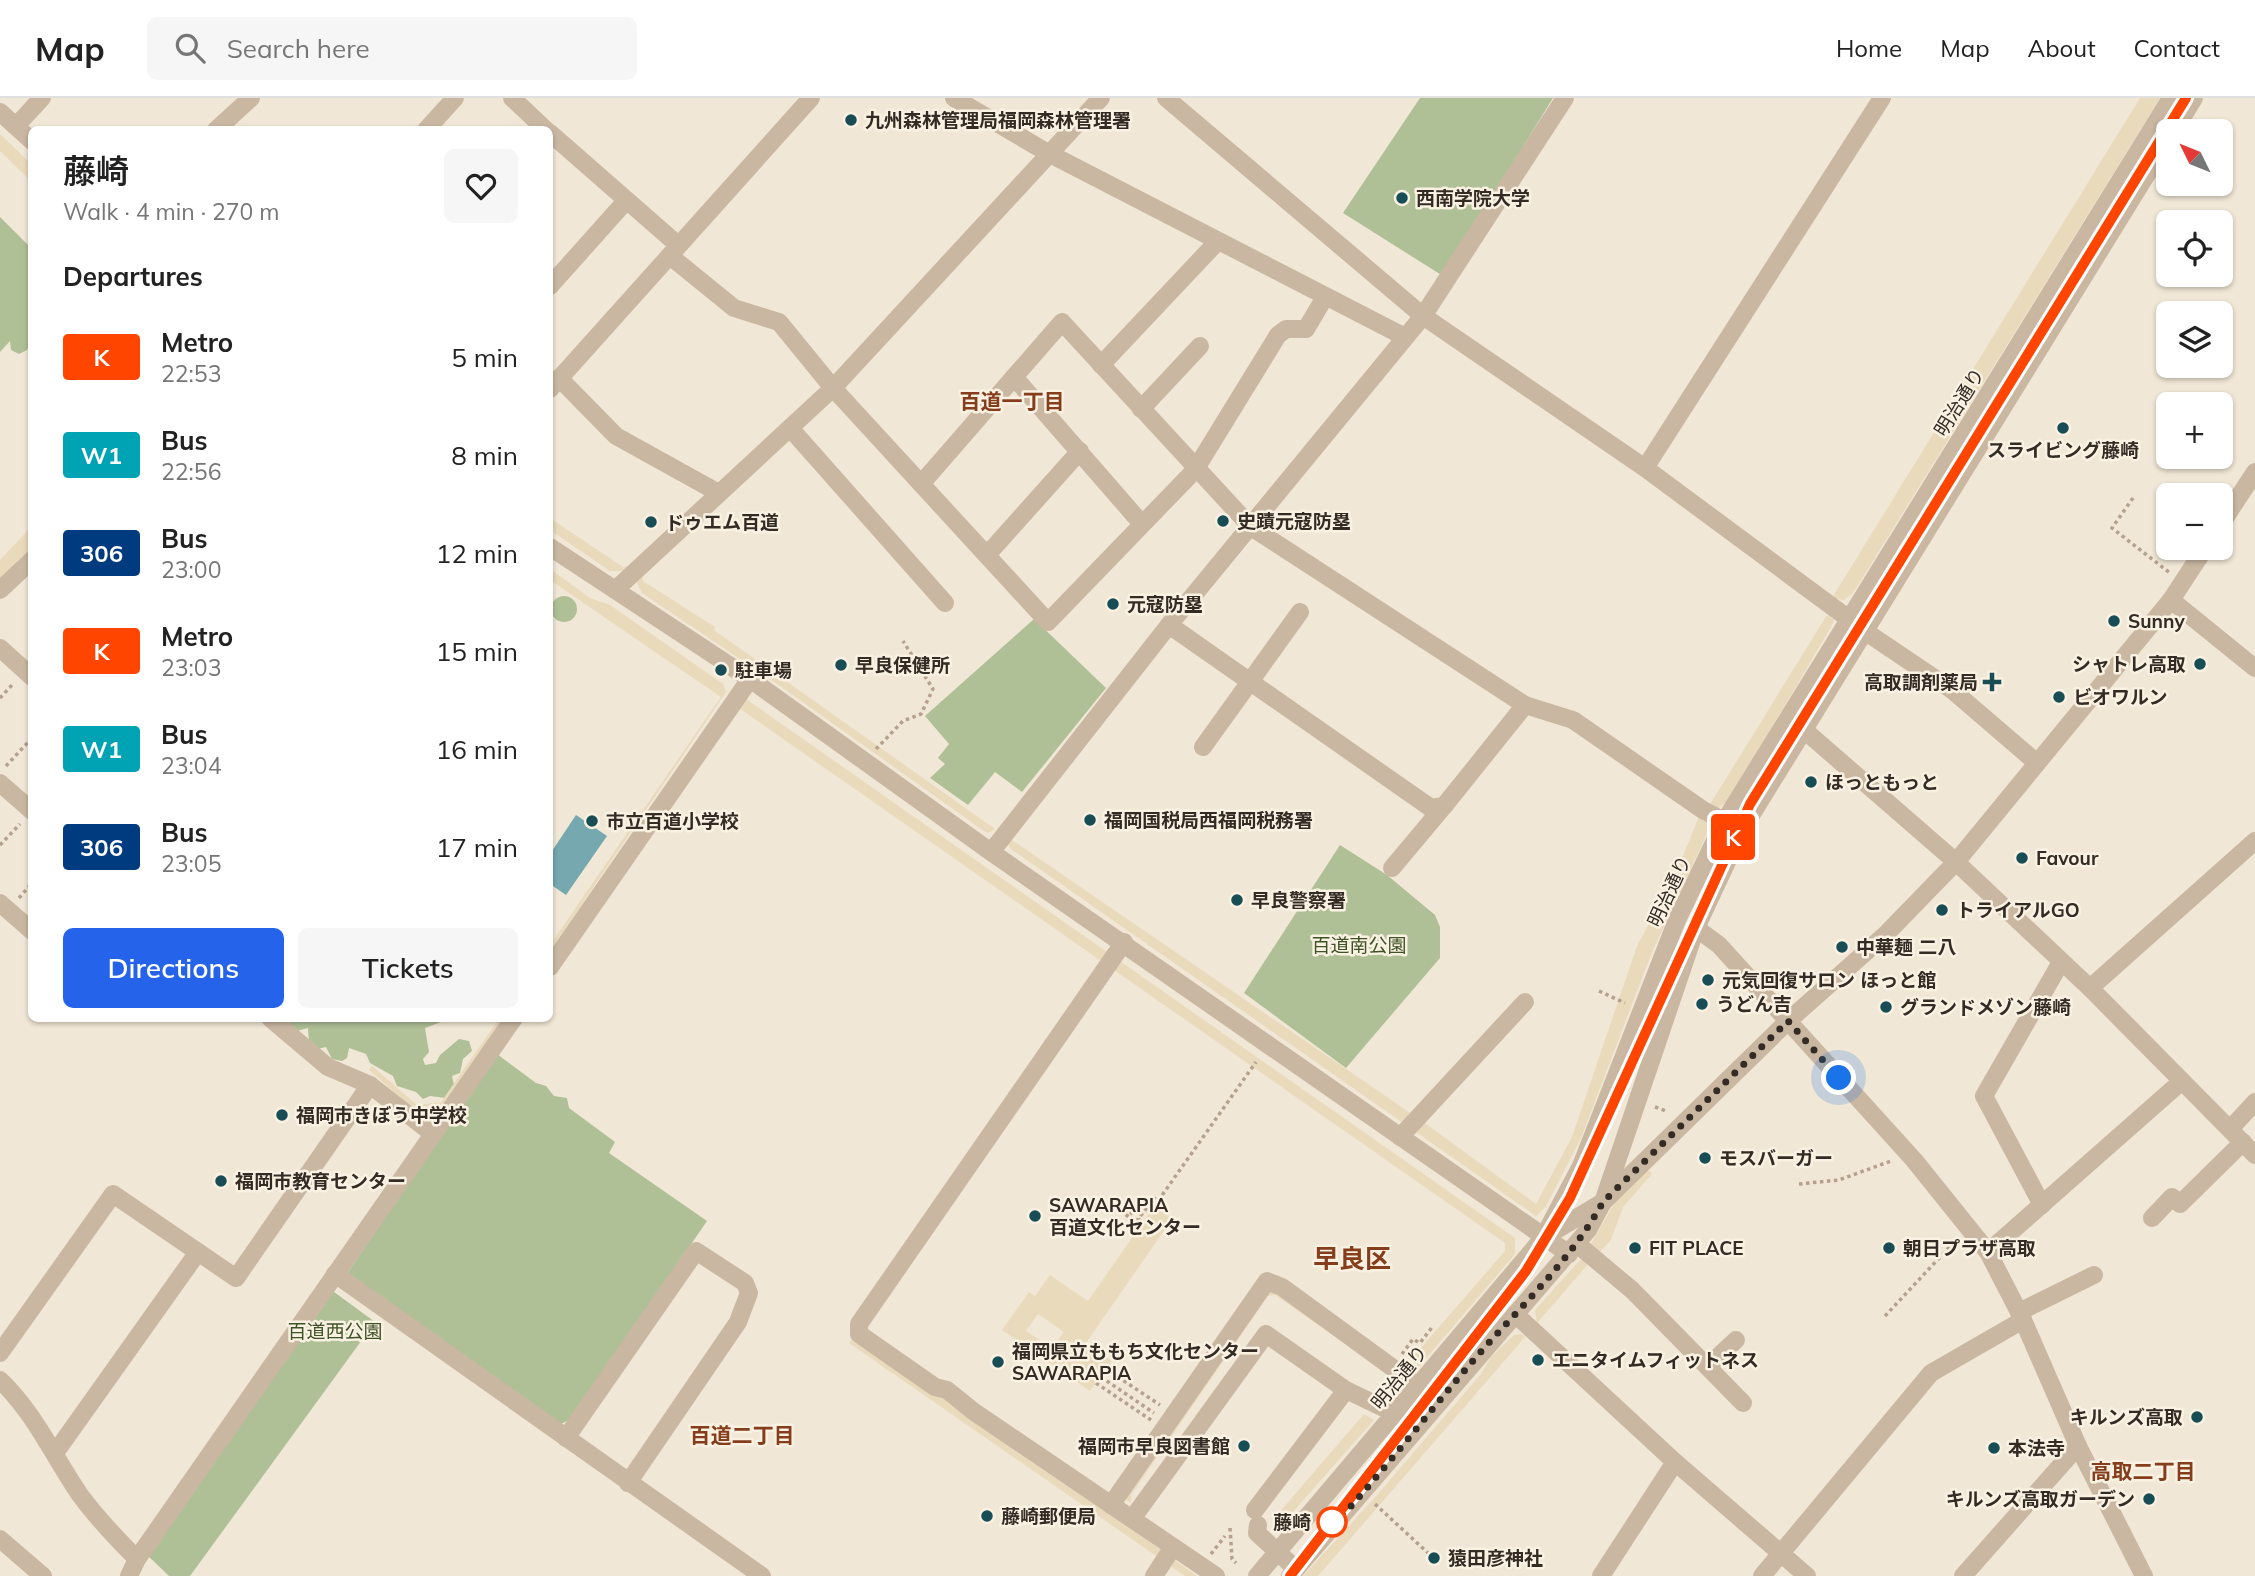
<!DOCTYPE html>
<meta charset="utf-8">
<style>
body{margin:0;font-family:Mulish,"Noto Sans JP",sans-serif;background:#f6f6f6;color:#222;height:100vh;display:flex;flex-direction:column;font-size:26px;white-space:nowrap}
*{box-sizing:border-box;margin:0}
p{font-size:23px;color:#767676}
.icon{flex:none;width:38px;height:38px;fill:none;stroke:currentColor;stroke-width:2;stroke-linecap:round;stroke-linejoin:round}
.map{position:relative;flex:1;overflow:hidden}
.details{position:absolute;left:28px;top:28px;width:525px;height:896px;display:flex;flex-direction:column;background:#fff;border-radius:10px;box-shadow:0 2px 5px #0004}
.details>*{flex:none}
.badge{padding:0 14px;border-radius:5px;font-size:24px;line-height:46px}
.needle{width:46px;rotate:313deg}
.fabs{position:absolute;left:2156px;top:21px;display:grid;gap:14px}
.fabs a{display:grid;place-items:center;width:77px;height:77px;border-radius:10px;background:#fff;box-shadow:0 2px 5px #0004;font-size:35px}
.you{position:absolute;width:35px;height:35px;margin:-18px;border:5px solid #fff;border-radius:50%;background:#1a73e8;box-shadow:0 0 0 10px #1a73e833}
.map>.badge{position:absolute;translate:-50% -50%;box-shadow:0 0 0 4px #fff}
h2{padding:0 35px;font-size:26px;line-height:63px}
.round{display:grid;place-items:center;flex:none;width:74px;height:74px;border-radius:10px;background:#f6f6f6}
.headline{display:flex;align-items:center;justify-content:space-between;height:119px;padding:0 35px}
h1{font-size:33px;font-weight:600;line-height:52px}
.primary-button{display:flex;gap:14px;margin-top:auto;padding:14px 35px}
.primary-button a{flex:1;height:80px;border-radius:10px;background:#2563eb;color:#fff;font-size:28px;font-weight:600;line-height:80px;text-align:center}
.primary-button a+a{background:#f6f6f6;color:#222}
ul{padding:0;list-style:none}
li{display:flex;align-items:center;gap:21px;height:98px;padding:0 35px}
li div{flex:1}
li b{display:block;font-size:26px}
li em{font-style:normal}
li .badge{min-width:77px;font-weight:700;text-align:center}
header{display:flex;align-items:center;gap:42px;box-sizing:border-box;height:98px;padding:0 35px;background:#fff;border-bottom:2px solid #e0e0e0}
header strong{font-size:33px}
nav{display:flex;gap:38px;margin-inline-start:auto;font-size:24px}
.search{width:490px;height:63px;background:#f6f6f6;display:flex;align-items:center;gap:18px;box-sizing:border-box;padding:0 24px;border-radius:10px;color:#767676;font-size:26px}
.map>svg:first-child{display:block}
.green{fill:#afc096}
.plaza{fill:#eadabc;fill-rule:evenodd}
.water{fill:#75a8af}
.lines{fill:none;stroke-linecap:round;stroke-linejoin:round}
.path{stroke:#b5a18d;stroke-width:3.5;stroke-dasharray:3.5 3.5;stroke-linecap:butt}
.minor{stroke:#c9b7a2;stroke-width:18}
.line-casing{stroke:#fff;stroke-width:16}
.line{stroke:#ff4500;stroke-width:10}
.walk{stroke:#342b25;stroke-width:7;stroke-dasharray:0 12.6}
.poi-dot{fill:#194d56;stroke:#f9f1e2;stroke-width:2.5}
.stop-dot{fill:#fff;stroke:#ff4500;stroke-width:3.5}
.labels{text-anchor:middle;stroke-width:5;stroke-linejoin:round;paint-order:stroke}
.poi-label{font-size:19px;font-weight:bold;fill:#342b25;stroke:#f9f1e2;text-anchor:start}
.street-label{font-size:19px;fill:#342b25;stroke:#f9f1e2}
.park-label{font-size:19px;fill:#405328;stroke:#f9f1e2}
.stop-label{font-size:19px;font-weight:bold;fill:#342b25;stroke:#f9f1e2;text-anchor:end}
.neighbourhood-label{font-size:21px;font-weight:bold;fill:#853d1c;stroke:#f9f1e2}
.district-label{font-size:26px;font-weight:bold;fill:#853d1c;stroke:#f9f1e2}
</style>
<header>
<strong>Map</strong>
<div class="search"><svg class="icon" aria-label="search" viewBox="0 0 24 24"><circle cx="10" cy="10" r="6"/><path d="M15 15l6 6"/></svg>Search here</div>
<nav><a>Home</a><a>Map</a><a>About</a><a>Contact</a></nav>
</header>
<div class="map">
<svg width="2255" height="1478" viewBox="0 0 2255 1478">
<rect width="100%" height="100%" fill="#f1e7d6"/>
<!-- green -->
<g class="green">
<polygon points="1420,0 1553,0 1443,178 1343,115"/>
<polygon points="0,119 31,150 31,243 27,252 19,256 11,252 10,243 0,254"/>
<circle cx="564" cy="511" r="13"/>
<polygon points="1034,521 1106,590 1022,694 995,674 968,707 930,680 945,666 938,660 949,646 925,618"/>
<polygon points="1340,747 1387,777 1435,817 1440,829 1440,860 1346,970 1244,895"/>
<polygon points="289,921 449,921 425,930 429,954 423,961 425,967 436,965 440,957 459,941 469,943 472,953 463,961 460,975 452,978 454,987 446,1000 430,998 423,1001 416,994 397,988 393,978 370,965 366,956 349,950 347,960 342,963 332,961 326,949 317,951 309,944 308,930 297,933 290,927"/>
<polygon points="497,956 536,985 546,988 554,998 567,1000 569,1010 615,1044 609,1055 707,1123 571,1321 561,1326 351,1180 348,1174"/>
<polygon points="330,1191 375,1224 190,1478 169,1478 144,1454"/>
</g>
<!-- plaza -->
<g class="plaza">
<polygon points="2140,0 2160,0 1853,495 1844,502 1832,500"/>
<polygon points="0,36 31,66 31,83 0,53"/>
<polygon points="550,420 623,469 631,468 623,473 610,473 550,432"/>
<polygon points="31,429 31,451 0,484 0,462"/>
<polygon points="550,471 590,500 610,507 723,586 726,594 550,853 550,847 721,599 550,482"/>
<polygon points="641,474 643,483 715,529 714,532 995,731 988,735 984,733 780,588 642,495 635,481"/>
<polygon points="1827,517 1834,522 1831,529 1729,702 1717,711 1709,708"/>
<polygon points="746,601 1515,1140 1515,1156 1418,1270 1408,1269 1406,1267 1505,1153 1505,1145 736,608"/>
<polygon points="1701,714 1709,722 1707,736 1652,854 1581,1040 1545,1110 1536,1118 1011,751 1008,746 1009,740 1422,1023 1536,1106 1572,1039 1637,848 1676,775"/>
<polygon points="499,921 503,921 443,1008 415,1012 369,972 372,968 417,1007 441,1004"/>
<polygon points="1648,1072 1652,1076 1623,1109 1611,1142 1597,1157 1590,1148 1615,1104"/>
<path d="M 1154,1108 L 1172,1121 L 1086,1245 L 1112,1263 L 1090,1293 L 1002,1232 L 1029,1194 L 1035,1198 L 1050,1177 L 1088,1203 ZM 1038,1216 L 1064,1234 L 1052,1250 L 1026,1233 Z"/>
<polygon points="1582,1160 1590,1164 1537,1225 1535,1212"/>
<polygon points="1278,1193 1402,1285 1402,1291 1388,1289 1395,1280 1275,1197 1268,1198 1131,1397 1131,1405 1124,1400 1266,1194"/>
<polygon points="1521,1236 1525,1239 1318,1478 1303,1478 1377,1397 1481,1276 1491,1259 1514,1237"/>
<polygon points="851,1242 944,1297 1197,1478 1185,1478 849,1245"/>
<polygon points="1364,1316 1374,1322 1283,1425 1278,1416"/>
</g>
<!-- water -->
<polygon class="water" points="576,717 607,738 566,797 550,786 550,756"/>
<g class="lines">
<!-- path -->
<g class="path">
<polyline points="2133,400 2112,430 2170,475"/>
<polyline points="0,600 13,586"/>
<polyline points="876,651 903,623 921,616 933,591 903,543"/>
<polyline points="6,668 32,640"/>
<polyline points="0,747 20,726"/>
<polyline points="19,800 32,785"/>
<polyline points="1599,893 1625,905"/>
<polyline points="1655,1009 1666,1013"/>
<polyline points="1799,1086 1839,1082 1891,1063"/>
<polyline points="1130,1114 1134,1117 1140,1108 1146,1111 1138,1121 1142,1124"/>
<polyline points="1126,1119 1140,1101 1149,1108 1154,1100 1158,1103 1256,964"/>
<polyline points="1885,1218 1957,1141"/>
<polyline points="1402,1256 1413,1241 1420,1245 1433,1228"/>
<polyline points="1106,1271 1160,1307"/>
<polyline points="1101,1279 1154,1315"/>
<polyline points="1096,1285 1151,1322"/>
<polyline points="1375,1406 1428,1455"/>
<polyline points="1230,1430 1232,1461 1236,1465"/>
<polyline points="1211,1456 1225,1438"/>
</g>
<!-- minor -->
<g class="minor">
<polyline points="512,0 546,32"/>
<polyline points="954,0 1048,55 1405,239"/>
<polyline points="1166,0 1423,218 1645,370 1849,521"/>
<polyline points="0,14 32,43"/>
<polyline points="16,28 42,0"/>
<polyline points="216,32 251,0"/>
<polyline points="426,32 455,0"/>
<polyline points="2174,33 2194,0"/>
<polyline points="550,35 678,147"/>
<polyline points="670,158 734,210 779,224 833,290 1048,524 1195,372 1278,237 1286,231 1306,231 1325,199"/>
<polyline points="550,188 625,104"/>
<polyline points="1101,267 1217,144"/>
<polyline points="1014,279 1142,426"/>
<polyline points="559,280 616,338 717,394"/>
<polyline points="550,291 811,0"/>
<polyline points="1141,311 1200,248"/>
<polyline points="790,330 945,505"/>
<polyline points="1645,370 1882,0"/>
<polyline points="921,386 1062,224 1251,429 1525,607 1573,622 1703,712 1734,728"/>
<polyline points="2221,426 2255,374"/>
<polyline points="550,449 750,581 991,754 1569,1156"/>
<polyline points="987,457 1080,353"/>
<polyline points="0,492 32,462"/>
<polyline points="615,492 833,290 1101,0"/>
<polyline points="2171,502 2255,570"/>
<polyline points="1169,527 1431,710 1444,708 1525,607"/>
<polyline points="1866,534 1952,592 2037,665"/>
<polyline points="0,550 32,579"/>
<polyline points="1803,631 1956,764 2090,890 2182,983 1988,1154"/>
<polyline points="1203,649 1300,514"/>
<polyline points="0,685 32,713"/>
<polyline points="991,754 1169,527 1423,218 1565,0"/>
<polyline points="1392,770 1444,708"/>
<polyline points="0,805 32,833"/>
<polyline points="1696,830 1719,847 1788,923 1914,1062 1988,1154 2023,1222 2078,1348 2144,1478"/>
<polyline points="1124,844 859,1226 859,1236 935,1289 947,1292 973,1313 1216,1478"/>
<polyline points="550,869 750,581"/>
<polyline points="2090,890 2255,743"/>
<polyline points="270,920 328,969 370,987 433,1036"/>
<polyline points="2182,983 2255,1057"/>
<polyline points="2231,1030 2255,1004"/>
<polyline points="1400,1039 1525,904"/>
<polyline points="2042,1107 1984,998 2061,864"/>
<polyline points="2152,1120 2172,1099 2180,1106 2243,1044"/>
<polyline points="1543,1140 1603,1104 1788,923 1885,837 1956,764 2171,502 2205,450"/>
<polyline points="1577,1146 1632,1192 1743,1305"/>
<polyline points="335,1176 762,1478"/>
<polyline points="2019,1214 2094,1177"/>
<polyline points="1515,1216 1675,1364 1807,1478"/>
<polyline points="0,1255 113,1096 236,1180 370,987"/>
<polyline points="1708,1268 1736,1242"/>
<path d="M 0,1282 C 34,1314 54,1359 80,1397 C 97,1420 117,1441 137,1461"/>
<polyline points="566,1340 696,1153 745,1185 749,1195 738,1224 628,1385"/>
<polyline points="55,1355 198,1154"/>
<polyline points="1111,1407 1267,1183 1282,1189 1419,1289"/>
<polyline points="1255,1412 1346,1292"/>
<polyline points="1132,1421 1266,1236 1346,1292 1396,1316 1416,1331"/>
<polyline points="1258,1427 1257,1435 1296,1471"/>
<polyline points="0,1441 43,1478"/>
<polyline points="129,1478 137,1461 514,920"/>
<polyline points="1154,1478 1173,1449"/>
<polyline points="1257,1478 1543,1140 1581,1068 1677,822 1724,724 2171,0"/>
<polyline points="1290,1478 1588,1132 1603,1104 1615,1069 1696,830 1742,732 2168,42"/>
<polyline points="1601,1478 1675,1364"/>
<polyline points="1762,1478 1931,1275 2023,1222"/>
<polyline points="1963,1478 2078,1348"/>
</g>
</g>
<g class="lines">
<defs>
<polyline id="line" points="1290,1478 1526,1173 1570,1100 1750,706 2186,0"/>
</defs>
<!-- line casing -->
<use href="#line" class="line-casing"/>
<!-- line -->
<use href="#line" class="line"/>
<!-- walk -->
<path class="walk" d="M 1332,1424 L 1343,1417 C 1390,1365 1432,1310 1478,1257 C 1521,1208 1571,1162 1603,1104 L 1788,923 L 1839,980"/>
</g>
<!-- markers -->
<g class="poi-dot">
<circle cx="851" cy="22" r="7"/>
<circle cx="1402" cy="100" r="7"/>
<circle cx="2063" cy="330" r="7"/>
<circle cx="1223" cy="423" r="7"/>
<circle cx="651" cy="424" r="7"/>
<circle cx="1113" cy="506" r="7"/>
<circle cx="2114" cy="523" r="7"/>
<circle cx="2200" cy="566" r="7"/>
<circle cx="841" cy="567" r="7"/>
<circle cx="721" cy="572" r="7"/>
<path d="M1988.5 573.5h7v7h7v7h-7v7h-7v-7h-7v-7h7z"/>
<circle cx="2059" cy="599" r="7"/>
<circle cx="1811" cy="684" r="7"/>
<circle cx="1090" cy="722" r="7"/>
<circle cx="592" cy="723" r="7"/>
<circle cx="2022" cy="760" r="7"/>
<circle cx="1237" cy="802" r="7"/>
<circle cx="1942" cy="812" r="7"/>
<circle cx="1842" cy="849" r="7"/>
<circle cx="1708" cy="882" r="7"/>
<circle cx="1702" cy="906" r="7"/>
<circle cx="1886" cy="909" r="7"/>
<circle cx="282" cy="1017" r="7"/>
<circle cx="1705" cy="1060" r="7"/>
<circle cx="221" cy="1083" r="7"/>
<circle cx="1035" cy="1118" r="7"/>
<circle cx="1635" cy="1150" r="7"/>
<circle cx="1889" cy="1150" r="7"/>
<circle cx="1538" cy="1262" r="7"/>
<circle cx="998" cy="1264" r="7"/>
<circle cx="2197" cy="1319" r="7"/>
<circle cx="1244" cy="1348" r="7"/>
<circle cx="1994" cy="1350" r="7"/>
<circle cx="2149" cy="1401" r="7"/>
<circle cx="987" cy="1418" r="7"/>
<circle cx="1434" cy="1460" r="7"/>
</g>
<circle class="stop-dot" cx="1332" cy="1424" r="14"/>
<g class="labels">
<!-- poi labels -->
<g class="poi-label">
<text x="865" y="29">九州森林管理局福岡森林管理署</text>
<text x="1416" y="107">西南学院大学</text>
<text x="2063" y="359" text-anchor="middle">スライビング藤崎</text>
<text x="1237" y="430">史蹟元寇防塁</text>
<text x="665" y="431">ドゥエム百道</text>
<text x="1127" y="513">元寇防塁</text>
<text x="2128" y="530">Sunny</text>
<text x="2186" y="573" text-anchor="end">シャトレ高取</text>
<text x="855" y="574">早良保健所</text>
<text x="735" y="579">駐車場</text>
<text x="1978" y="591" text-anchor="end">高取調剤薬局</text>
<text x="2073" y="606">ビオワルン</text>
<text x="1825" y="691">ほっともっと</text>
<text x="1104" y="729">福岡国税局西福岡税務署</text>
<text x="606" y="730">市立百道小学校</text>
<text x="2036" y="767">Favour</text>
<text x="1251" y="809">早良警察署</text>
<text x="1956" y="819">トライアルGO</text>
<text x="1856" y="856">中華麺 二八</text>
<text x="1722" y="889">元気回復サロン ほっと館</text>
<text x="1716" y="913">うどん吉</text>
<text x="1900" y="916">グランドメゾン藤崎</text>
<text x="296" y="1024">福岡市きぼう中学校</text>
<text x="1719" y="1067">モスバーガー</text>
<text x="235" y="1090">福岡市教育センター</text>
<text x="1049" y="1114">SAWARAPIA<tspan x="1049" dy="22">百道文化センター</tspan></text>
<text x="1649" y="1157">FIT PLACE</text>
<text x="1903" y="1157">朝日プラザ高取</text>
<text x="1012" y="1260">福岡県立ももち文化センター<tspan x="1012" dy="22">SAWARAPIA</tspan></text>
<text x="1552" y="1269">エニタイムフィットネス</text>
<text x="2183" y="1326" text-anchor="end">キルンズ高取</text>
<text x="1230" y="1355" text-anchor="end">福岡市早良図書館</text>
<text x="2008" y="1357">本法寺</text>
<text x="2135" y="1408" text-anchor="end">キルンズ高取ガーデン</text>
<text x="1001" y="1425">藤崎郵便局</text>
<text x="1448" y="1467">猿田彦神社</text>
</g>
<!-- street labels -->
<g class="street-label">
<text transform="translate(1959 304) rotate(-58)" y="7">明治通り</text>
<text transform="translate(1669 793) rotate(-65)" y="7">明治通り</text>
<text transform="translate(1399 1279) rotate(-51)" y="7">明治通り</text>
</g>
<!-- park labels -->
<g class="park-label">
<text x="1359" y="854">百道南公園</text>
<text x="335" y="1240">百道西公園</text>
</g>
<!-- stop labels -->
<g class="stop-label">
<text x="1311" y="1431">藤崎</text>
</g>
<!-- neighbourhood labels -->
<g class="neighbourhood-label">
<text x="1012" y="311">百道一丁目</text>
<text x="742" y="1345">百道二丁目</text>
<text x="2143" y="1381">高取二丁目</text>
</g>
<!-- district labels -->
<g class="district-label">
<text x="1352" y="1170">早良区</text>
</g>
</g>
</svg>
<div class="fabs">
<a><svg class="needle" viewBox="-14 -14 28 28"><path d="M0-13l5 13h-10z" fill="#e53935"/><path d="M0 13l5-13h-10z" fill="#767676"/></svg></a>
<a><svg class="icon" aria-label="locate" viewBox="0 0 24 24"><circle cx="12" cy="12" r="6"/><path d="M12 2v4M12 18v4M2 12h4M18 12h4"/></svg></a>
<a><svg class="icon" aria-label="layers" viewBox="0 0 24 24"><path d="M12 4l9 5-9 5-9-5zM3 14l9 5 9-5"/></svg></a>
<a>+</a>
<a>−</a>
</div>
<div class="you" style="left:1839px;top:980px"></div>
<b class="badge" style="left:1733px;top:739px;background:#ff4500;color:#fff">K</b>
<section class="details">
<div class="headline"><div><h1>藤崎</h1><p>Walk · 4 min · 270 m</p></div><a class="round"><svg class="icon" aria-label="heart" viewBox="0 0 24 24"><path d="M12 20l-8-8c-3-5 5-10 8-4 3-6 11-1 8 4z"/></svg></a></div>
<h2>Departures</h2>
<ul>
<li><span class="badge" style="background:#ff4500;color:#fff">K</span><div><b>Metro</b><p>22:53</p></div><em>5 min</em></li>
<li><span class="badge" style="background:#00a3b4;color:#fff">W1</span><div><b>Bus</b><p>22:56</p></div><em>8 min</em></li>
<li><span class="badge" style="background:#003b80;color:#fff">306</span><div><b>Bus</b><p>23:00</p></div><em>12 min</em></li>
<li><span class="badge" style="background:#ff4500;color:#fff">K</span><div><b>Metro</b><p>23:03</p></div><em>15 min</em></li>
<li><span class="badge" style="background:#00a3b4;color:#fff">W1</span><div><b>Bus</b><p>23:04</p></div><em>16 min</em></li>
<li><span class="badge" style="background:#003b80;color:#fff">306</span><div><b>Bus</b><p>23:05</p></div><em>17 min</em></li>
</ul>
<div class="primary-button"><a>Directions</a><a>Tickets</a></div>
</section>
</div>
